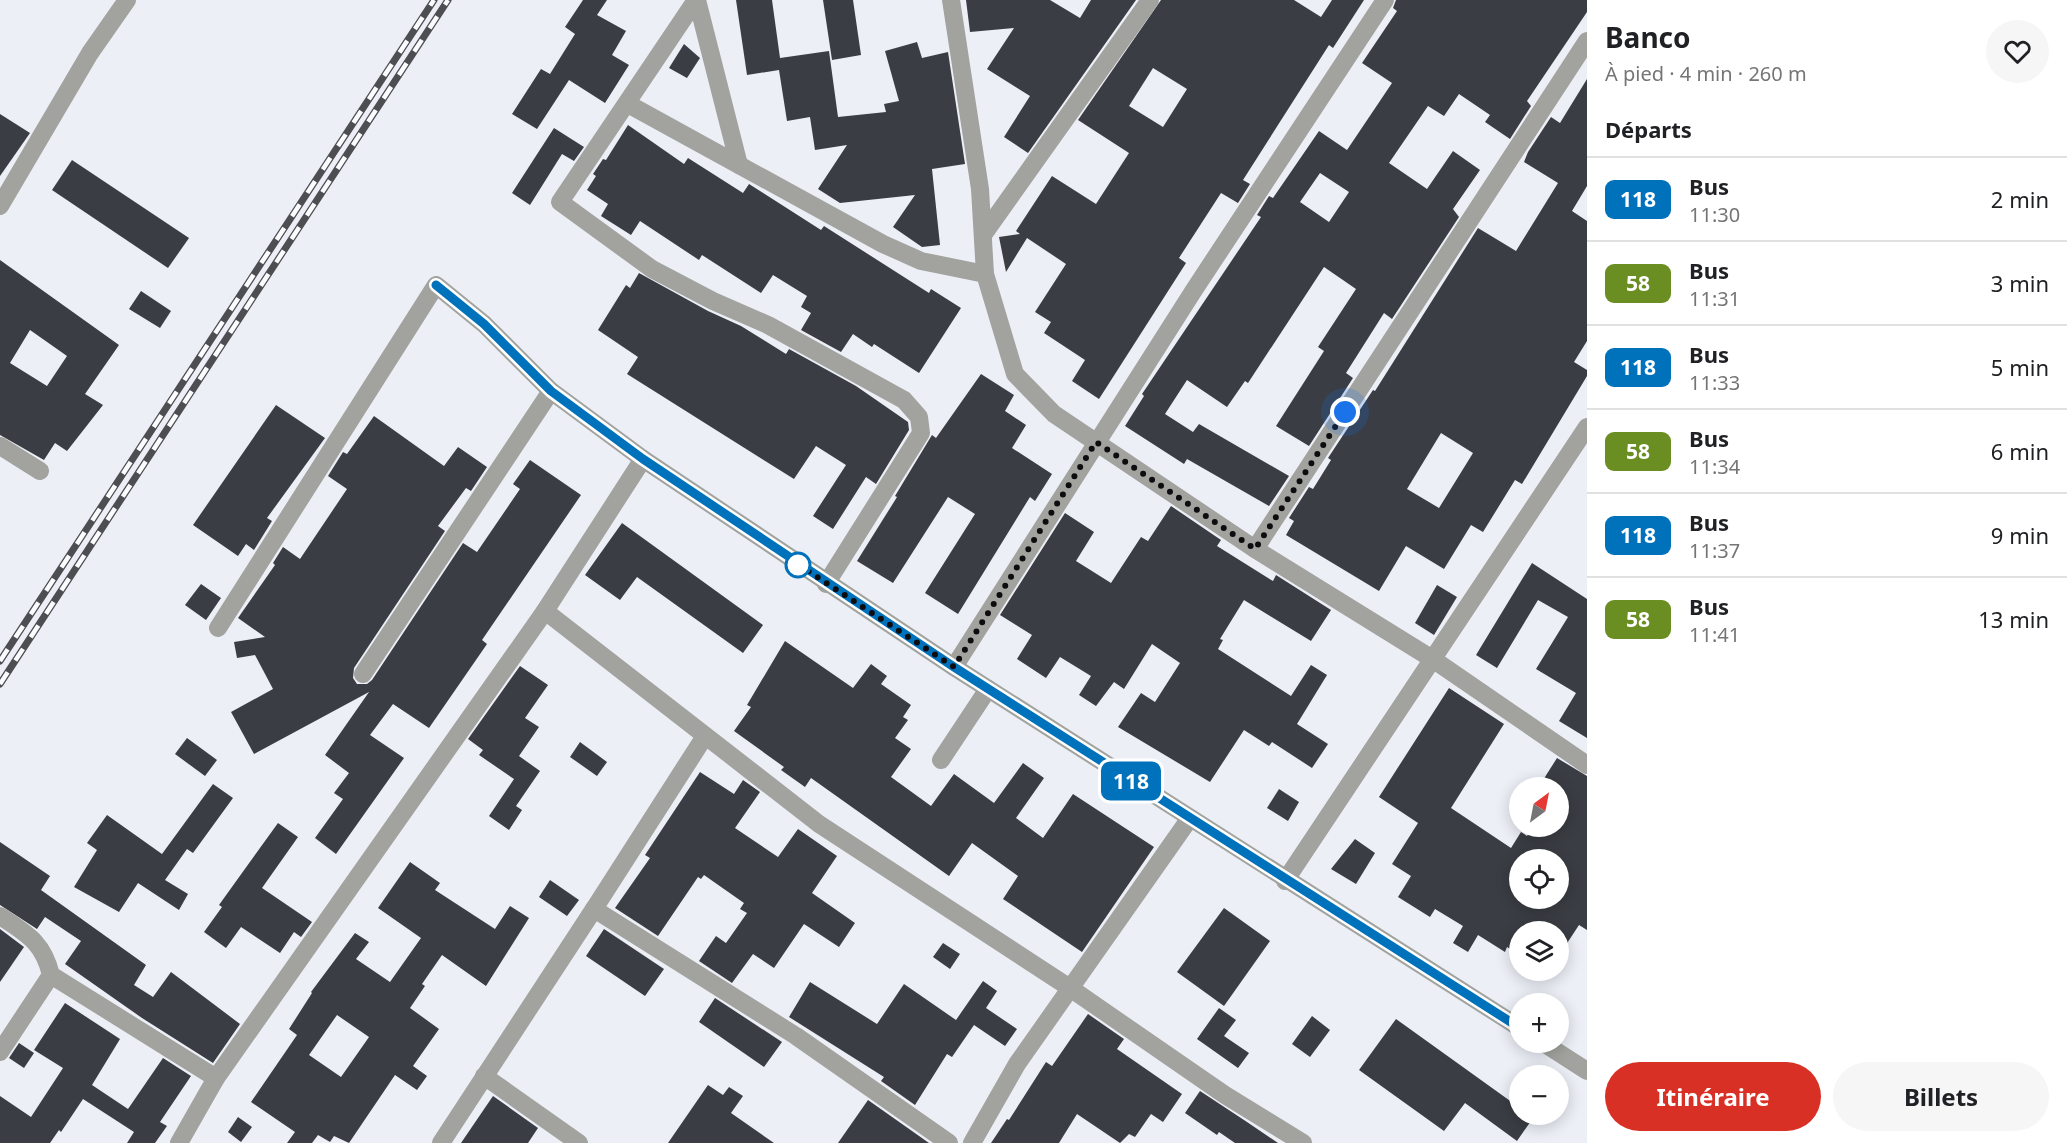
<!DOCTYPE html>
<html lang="fr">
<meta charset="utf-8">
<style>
body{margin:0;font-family:"Noto Sans",sans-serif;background:#f6f6f6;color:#202124;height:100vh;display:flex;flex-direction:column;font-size:22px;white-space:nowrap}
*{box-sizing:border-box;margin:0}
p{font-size:20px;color:#757577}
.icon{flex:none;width:33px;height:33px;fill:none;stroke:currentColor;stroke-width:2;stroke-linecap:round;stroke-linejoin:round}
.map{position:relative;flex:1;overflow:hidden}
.drawer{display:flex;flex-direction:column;background:#fff;width:480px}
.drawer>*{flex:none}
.badge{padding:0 12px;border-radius:9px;font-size:21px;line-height:39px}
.needle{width:39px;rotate:32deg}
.fabs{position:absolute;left:1509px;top:777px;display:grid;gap:12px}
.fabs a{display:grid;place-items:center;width:60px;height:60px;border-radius:50%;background:#fff;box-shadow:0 3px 15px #0003;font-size:30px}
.you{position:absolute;width:30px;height:30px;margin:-15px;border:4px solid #fff;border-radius:50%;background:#1a73e8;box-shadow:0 0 0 9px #1a73e833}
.map>.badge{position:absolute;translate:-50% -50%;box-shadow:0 0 0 3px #fff}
h2{padding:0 18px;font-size:22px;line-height:54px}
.round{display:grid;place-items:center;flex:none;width:63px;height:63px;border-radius:32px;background:#f6f6f6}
.head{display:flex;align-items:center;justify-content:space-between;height:102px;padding:0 18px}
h1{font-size:28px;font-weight:700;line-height:45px}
.primary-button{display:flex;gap:12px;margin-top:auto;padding:12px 18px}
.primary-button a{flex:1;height:69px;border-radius:36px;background:#d93025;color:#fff;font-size:24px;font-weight:700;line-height:69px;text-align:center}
.primary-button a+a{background:#f6f6f6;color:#202124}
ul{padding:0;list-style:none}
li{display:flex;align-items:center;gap:18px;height:84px;padding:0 18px;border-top:2px solid #e0e0e0}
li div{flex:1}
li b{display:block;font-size:22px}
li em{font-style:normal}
li .badge{min-width:66px;font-weight:700;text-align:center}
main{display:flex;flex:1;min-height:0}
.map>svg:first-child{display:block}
.building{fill:#3a3d43;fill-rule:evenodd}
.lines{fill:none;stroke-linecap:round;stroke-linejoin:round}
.minor{stroke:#a2a29e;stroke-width:18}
.rail-casing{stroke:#4d4e52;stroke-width:7}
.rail{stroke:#fbfcfe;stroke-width:4.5;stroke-dasharray:14;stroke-linecap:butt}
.line-casing{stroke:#fff;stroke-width:14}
.line{stroke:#0072bc;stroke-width:9}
.walk{stroke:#0d0d10;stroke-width:6;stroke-dasharray:0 10.8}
.stop-dot{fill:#fff;stroke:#0072bc;stroke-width:3}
</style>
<main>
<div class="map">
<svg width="1587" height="1143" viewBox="0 0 1587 1143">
<rect width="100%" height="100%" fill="#eceff6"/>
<!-- building -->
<g class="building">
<polygon points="583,0 607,0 597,15 626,31 612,55 629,65 605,103 569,80 537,129 512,114 541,69 550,74 575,34 565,27"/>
<polygon points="736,0 772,0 780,58 829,51 838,117 886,112 884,104 899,101 885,51 917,42 922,58 948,52 965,164 932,169 940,245 922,247 893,227 915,195 840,203 818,189 847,145 815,150 810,117 787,121 779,70 747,75"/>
<polygon points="823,0 853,0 861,55 832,60"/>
<polygon points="966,0 1050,0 1080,18 1091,0 1136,0 1028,153 1004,137 1030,96 987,69 1014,28 970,32"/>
<path d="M 1161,0 L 1294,0 L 1321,17 L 1332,0 L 1364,0 L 1333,48 L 1329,45 L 1243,180 L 1250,184 L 1238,203 L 1221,193 L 1179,258 L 1186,263 L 1099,399 L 1072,381 L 1085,360 L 1044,333 L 1051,322 L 1035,312 L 1066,264 L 1027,238 L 1006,272 L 999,237 L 1020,234 L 1016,231 L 1052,176 L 1096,204 L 1129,153 L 1078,120 ZM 1153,68 L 1187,89 L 1163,127 L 1129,106 Z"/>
<path d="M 1396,0 L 1587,0 L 1587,12 L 1527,101 L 1531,106 L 1510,139 L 1485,122 L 1490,115 L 1459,94 L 1444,116 L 1428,106 L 1389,163 L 1427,189 L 1453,151 L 1480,170 L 1453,209 L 1459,217 L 1392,319 L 1384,313 L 1346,373 L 1353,378 L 1309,446 L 1276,426 L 1324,351 L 1318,347 L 1356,289 L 1324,267 L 1248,383 L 1245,381 L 1227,407 L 1187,380 L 1165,414 L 1193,432 L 1199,424 L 1289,476 L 1269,506 L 1187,459 L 1184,464 L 1125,426 L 1144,396 L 1142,394 L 1261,217 L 1257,215 L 1269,196 L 1273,198 L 1319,131 L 1347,150 L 1392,83 L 1362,63 L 1397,11 L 1393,8 ZM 1320,173 L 1349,192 L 1329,222 L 1300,202 Z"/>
<polygon points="684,44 700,58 687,78 669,68"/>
<path d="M 1587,79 L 1587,186 L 1572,211 L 1587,221 L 1587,341 L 1574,362 L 1587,370 L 1587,376 L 1522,484 L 1515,480 L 1483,532 L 1471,525 L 1444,569 L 1406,546 L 1379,591 L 1286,535 L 1294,521 L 1289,518 L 1309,487 L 1313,489 L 1331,460 L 1328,458 L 1373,390 L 1375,391 L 1478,228 L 1516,251 L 1558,183 L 1524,162 L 1528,152 L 1551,117 L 1560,123 ZM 1441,433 L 1473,453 L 1439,508 L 1407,489 Z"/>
<polygon points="0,114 30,133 0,176"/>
<polygon points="628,125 684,164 688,158 743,193 749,184 821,230 824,226 929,293 931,289 961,308 919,373 874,344 872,347 853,334 841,352 801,330 811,313 801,307 807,296 773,275 761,293 702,255 699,260 640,221 631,235 601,216 608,204 587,190 596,176 593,174 603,159 606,160"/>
<polygon points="554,128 584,147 574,161 562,154 530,205 512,193"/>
<polygon points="72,160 189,238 168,268 52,190"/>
<path d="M 0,260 L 119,345 L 85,394 L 103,405 L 67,451 L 55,443 L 44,460 L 0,435 ZM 30,330 L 67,356 L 47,386 L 10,363 Z"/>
<polygon points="639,273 708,311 741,326 786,354 789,349 856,386 908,422 909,430 876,484 866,477 833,529 813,516 846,465 816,446 794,479 627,374 638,357 598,330 626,285 630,288"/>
<polygon points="141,291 171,311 160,328 129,309"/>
<polygon points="981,374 1014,395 1005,411 1026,425 1012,448 1052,474 1035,501 1030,497 958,614 925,593 975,514 948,497 893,583 857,561 897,497 895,496 932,435 936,438"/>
<polygon points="276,405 325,438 267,518 272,521 254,550 246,544 238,556 193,525"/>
<polygon points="374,416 444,466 458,447 487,467 471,491 466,488 438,526 445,531 354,668 353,678 357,684 367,684 372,680 463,543 477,552 520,489 513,484 530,460 581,495 482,640 487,644 429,728 393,704 370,735 404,758 336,854 315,838 343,799 334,793 349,773 325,755 369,692 254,754 231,712 273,689 255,655 237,658 234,642 265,637 238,618 275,565 273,563 283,547 300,559 347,489 328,476 343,452 347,454"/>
<polygon points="1171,506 1221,540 1217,546 1273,581 1276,575 1331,610 1311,641 1244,600 1220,639 1223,640 1218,649 1291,696 1311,665 1327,675 1297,724 1328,744 1312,768 1272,742 1269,746 1244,730 1210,782 1118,727 1141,693 1155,702 1180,663 1152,644 1124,689 1114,682 1096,706 1079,695 1091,676 1060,657 1046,678 1017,659 1032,635 1000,615 1065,513 1094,532 1076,561 1111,583 1141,537 1148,541"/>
<polygon points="622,523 763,625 743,653 637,577 620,600 585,575"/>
<polygon points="1532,563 1587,599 1587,738 1559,721 1576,693 1536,669 1568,617 1538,600 1497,668 1476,655"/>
<polygon points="201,584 221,598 206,620 185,605"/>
<polygon points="1437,585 1457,597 1434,635 1415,623"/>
<polygon points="785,641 853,688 871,664 887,676 881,684 911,705 903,717 908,720 895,738 911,749 891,777 931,806 954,774 994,803 1023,763 1044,778 1016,818 1043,838 1073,794 1154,847 1082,952 1003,899 1018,876 972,843 949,876 811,778 805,787 781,770 784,767 734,731 751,707 747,705"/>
<polygon points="520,666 548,685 525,718 539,727 519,756 540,771 516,806 522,810 509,830 489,816 514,779 479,755 483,750 468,739"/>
<path d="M 1449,688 L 1504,724 L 1451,808 L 1511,848 L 1521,832 L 1527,836 L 1533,826 L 1558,826 L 1558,788 L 1538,788 L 1557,758 L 1587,776 L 1587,930 L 1579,925 L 1558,957 L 1558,932 L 1520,932 L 1520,955 L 1507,947 L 1505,952 L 1478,935 L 1468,952 L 1453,943 L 1463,926 L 1435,909 L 1430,917 L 1398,897 L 1411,876 L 1392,864 L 1418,823 L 1379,797 ZM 1520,860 L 1558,860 L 1558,898 L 1520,898 Z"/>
<polygon points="187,738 217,760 205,776 175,754"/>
<polygon points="580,742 607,762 597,776 570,757"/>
<polygon points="700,772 734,794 743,780 760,792 735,828 778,857 798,829 837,856 812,893 855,923 839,947 804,924 774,968 753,954 732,983 699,961 716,936 726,943 747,913 740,909 744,903 704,875 701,879 698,877 658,936 615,908 650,858 645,855"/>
<polygon points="213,784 233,798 193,853 187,849 165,880 188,894 179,910 138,883 119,912 74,887 97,850 87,843 107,815 162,854"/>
<polygon points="1279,789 1299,802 1288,821 1267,808"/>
<polygon points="278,823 298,837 262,888 312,922 301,937 294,932 280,953 241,927 226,948 204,932 222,907 219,905"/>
<polygon points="1355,839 1375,853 1356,884 1331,869"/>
<polygon points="0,842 50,876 41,890 146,965 134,985 153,997 171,972 240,1024 213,1063 142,1018 65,964 81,941 45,917 37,929 0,905"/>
<path d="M 410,862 L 440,883 L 435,890 L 495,929 L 510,906 L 529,918 L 486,986 L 442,955 L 422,984 L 425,986 L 410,1008 L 439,1029 L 413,1066 L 427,1076 L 417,1090 L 395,1075 L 349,1143 L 334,1136 L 330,1142 L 318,1135 L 312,1143 L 287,1143 L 295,1132 L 251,1102 L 297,1035 L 289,1029 L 312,993 L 311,992 L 355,933 L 369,942 L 356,959 L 390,982 L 421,938 L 378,908 ZM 337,1015 L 369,1037 L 341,1077 L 309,1055 Z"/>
<polygon points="550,880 579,900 567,916 539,897"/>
<polygon points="1224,908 1270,941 1224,1006 1177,972"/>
<polygon points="0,929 24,947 0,982"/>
<polygon points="604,929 664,969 645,996 586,956"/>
<polygon points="943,943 960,954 950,969 933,957"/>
<polygon points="983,981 997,991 986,1008 1017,1029 1005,1046 974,1025 952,1057 947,1054 915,1105 881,1081 884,1077 789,1017 810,982 877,1024 904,984 956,1020"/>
<polygon points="715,998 782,1042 764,1067 699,1022"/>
<polygon points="65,1003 120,1039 92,1085 128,1109 163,1058 191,1076 160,1122 167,1126 155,1143 127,1143 134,1132 83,1099 61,1132 59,1130 50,1143 0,1143 0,1096 31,1117 63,1068 34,1050"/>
<polygon points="1219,1008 1236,1020 1224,1036 1249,1053 1238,1068 1197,1039"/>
<polygon points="1088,1014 1124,1039 1117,1049 1182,1094 1163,1122 1151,1114 1135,1137 1129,1134 1120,1143 1077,1114 1059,1143 991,1143 1007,1119 1009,1120 1046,1062 1052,1066"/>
<polygon points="1312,1016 1330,1030 1310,1057 1292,1044"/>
<polygon points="1396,1019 1520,1108 1520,1114 1533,1118 1517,1141 1465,1103 1444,1131 1359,1070"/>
<polygon points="19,1043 34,1053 24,1068 9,1058"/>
<polygon points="708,1085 723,1095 729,1087 743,1096 731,1113 774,1143 668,1143"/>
<polygon points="1200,1091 1247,1122 1278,1143 1235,1143 1219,1132 1217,1135 1185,1113"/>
<polygon points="493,1096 538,1128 528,1143 461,1143"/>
<polygon points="868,1100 929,1143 838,1143"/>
<polygon points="238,1117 252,1127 241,1142 228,1132"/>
</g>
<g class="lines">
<!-- minor -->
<g class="minor">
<polyline points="696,0 560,202 652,269 713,301 768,325 904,400 919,417 921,433 826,584"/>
<polyline points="697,0 739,165"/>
<polyline points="951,0 980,189 985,274 1015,374 1054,414 1255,549 1434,660 1587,765"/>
<polyline points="628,104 883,244 921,261 985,274"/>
<polyline points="0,206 90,53 127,0"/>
<polyline points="983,235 1150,0"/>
<polyline points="0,446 40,471"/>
<polyline points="1255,549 1587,41"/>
<polyline points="545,611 819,824 1070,988 1225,1095 1303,1143"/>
<polyline points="218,628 436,285 484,324 551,391 643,459 954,667 1520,1028"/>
<polyline points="954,667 1194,290 1385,0"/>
<polyline points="363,674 551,391"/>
<polyline points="941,760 988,689"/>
<polyline points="1285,881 1587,427"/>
<polyline points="594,909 705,736"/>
<path d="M 0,916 C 27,934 43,942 51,975 L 216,1078"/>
<polyline points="1542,1042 1587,1071"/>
<polyline points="0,1052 51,975"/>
<polyline points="484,1076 579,1143"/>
<polyline points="179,1143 216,1078 545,611 643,459"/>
<polyline points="441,1143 594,909 796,1036 949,1143"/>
<polyline points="972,1143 1017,1064 1190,818"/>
</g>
<defs>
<g id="rail">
<polyline points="0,661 434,0"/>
<polyline points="0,684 448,0"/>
</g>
</defs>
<!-- rail casing -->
<use href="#rail" class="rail-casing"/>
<!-- rail -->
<use href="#rail" class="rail"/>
</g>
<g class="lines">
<defs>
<polyline id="line" points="436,285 484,324 551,391 643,459 954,667 1520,1028"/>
</defs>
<!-- line casing -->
<use href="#line" class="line-casing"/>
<!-- line -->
<use href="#line" class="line"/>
<!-- walk -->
<polyline class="walk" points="798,565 790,559 954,667 1096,442 1255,549 1345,412"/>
</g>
<!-- markers -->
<circle class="stop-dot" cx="798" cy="565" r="12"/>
</svg>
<div class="fabs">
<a><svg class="needle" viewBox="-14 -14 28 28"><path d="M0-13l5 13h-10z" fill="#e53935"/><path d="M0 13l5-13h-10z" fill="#757577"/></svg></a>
<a><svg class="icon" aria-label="locate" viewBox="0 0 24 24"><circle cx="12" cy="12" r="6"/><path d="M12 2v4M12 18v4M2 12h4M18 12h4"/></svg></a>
<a><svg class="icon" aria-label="layers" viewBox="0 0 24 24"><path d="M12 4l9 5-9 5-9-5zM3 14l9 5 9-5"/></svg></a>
<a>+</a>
<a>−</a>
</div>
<div class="you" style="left:1345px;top:412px"></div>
<b class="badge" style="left:1131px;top:781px;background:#0072bc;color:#fff">118</b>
</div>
<section class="drawer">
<div class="head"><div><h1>Banco</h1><p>À pied · 4 min · 260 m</p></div><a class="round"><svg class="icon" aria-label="heart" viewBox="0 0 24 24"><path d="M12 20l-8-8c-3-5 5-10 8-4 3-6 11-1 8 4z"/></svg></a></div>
<h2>Départs</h2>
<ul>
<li><span class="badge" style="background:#0072bc;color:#fff">118</span><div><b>Bus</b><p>11:30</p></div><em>2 min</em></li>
<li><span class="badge" style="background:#6b8e23;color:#fff">58</span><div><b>Bus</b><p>11:31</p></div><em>3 min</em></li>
<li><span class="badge" style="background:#0072bc;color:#fff">118</span><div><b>Bus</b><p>11:33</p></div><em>5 min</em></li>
<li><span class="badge" style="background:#6b8e23;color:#fff">58</span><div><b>Bus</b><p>11:34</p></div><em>6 min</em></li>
<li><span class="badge" style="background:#0072bc;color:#fff">118</span><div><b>Bus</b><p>11:37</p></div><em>9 min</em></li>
<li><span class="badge" style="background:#6b8e23;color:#fff">58</span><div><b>Bus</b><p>11:41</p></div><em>13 min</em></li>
</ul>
<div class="primary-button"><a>Itinéraire</a><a>Billets</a></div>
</section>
</main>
